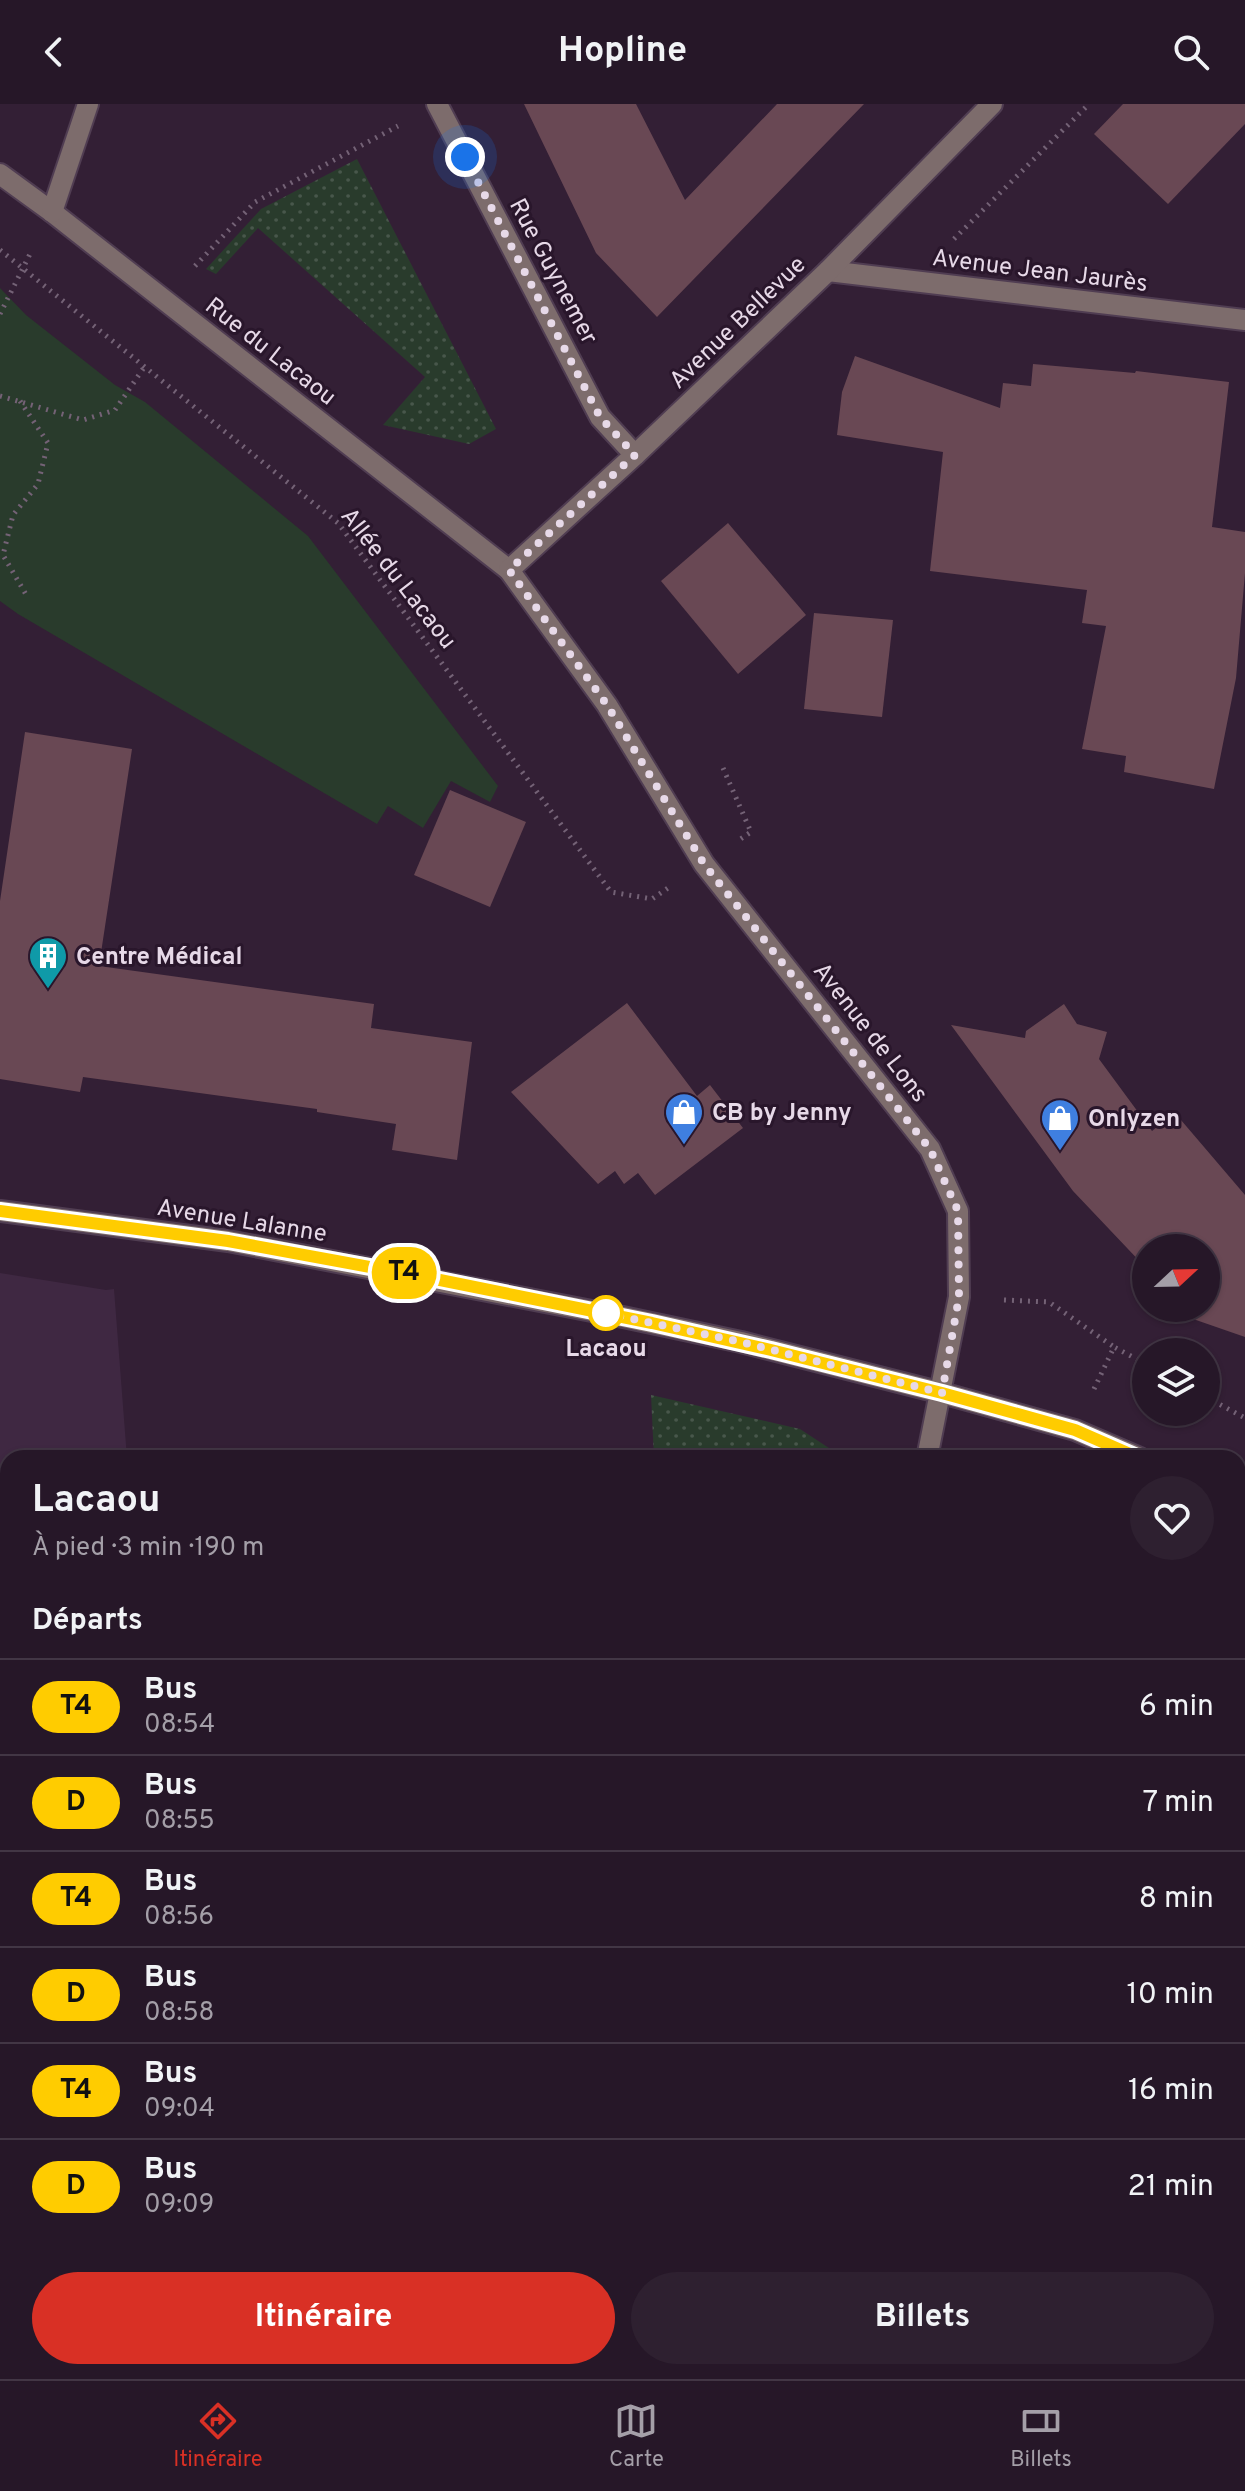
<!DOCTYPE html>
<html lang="fr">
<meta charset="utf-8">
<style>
body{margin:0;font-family:Overpass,sans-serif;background:#2e2030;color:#f1f3f6;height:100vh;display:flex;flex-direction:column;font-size:30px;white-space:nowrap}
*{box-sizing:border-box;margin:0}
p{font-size:26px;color:#a49fa8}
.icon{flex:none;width:44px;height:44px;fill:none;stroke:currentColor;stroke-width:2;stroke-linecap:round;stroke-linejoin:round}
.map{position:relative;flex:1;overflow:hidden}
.details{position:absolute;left:0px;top:1346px;width:1246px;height:930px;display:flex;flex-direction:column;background:#261728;border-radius:24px 24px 0 0;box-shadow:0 2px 6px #0004,0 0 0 2px #423645}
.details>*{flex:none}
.badge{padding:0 16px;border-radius:26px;font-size:28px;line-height:52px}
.needle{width:52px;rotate:68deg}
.tools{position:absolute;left:1132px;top:1130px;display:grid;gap:16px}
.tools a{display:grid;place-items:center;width:88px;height:88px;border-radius:50%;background:#261728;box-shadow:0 2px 6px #0004,0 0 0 2px #423645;font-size:40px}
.you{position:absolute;width:40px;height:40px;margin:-20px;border:6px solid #fff;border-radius:50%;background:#1a73e8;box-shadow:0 0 0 12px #1a73e833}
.map>.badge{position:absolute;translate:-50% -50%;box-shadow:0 0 0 4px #fff}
h2{padding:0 32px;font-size:30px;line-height:72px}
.round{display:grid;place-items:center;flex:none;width:84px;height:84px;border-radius:42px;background:#2e2030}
.summary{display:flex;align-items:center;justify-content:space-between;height:136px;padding:0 32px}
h1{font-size:38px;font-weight:700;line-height:60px}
.action{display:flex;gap:16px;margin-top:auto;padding:16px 32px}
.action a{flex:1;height:92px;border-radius:48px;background:#d93025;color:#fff;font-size:32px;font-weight:700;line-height:92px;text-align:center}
.action a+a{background:#2e2030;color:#f1f3f6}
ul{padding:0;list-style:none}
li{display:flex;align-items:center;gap:24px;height:96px;padding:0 32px;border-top:2px solid #423645}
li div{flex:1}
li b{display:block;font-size:30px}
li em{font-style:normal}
li .badge{min-width:88px;font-weight:700;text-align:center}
header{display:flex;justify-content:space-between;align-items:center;height:104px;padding:0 32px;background:#261728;font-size:36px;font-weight:700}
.dock{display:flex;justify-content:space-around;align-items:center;height:112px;border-top:2px solid #423645;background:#261728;font-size:22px;color:#a49fa8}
.dock a{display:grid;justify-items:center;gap:4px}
.dock .selected{color:#d93025}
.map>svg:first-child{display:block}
.built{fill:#3f2842}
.grass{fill:url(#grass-dots)}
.park{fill:#293b2c}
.building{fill:#694854}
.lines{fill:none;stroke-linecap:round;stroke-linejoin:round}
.minor-casing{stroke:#503d52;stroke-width:24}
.path{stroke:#746276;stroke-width:5;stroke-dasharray:2 6;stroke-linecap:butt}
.minor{stroke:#7d6c6c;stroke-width:20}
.line-casing{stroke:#fff;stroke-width:18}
.line{stroke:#fc0;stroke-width:12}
.walk{stroke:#e7d9e8;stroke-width:8;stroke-dasharray:0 14.4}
.stop-dot{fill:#fff;stroke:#fc0;stroke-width:4}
.labels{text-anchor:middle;stroke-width:6;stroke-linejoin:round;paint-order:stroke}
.street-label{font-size:24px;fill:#e7d9e8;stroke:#29162b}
.poi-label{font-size:24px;font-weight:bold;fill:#e7d9e8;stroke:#29162b;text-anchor:start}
.stop-label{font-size:24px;font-weight:bold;fill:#e7d9e8;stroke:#29162b}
</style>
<header><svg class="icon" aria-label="back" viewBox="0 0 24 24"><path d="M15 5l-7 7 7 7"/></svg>Hopline<svg class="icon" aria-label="search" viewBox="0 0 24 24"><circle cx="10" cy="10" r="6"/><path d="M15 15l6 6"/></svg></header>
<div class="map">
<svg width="1245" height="2275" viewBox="0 0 1245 2275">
<defs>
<pattern id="grass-dots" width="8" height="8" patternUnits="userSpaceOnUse" patternTransform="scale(2)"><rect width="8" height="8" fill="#293b2c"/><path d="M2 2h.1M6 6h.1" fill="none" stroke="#48574b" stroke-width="1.8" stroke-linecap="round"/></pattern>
</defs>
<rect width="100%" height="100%" fill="#331f35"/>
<!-- built -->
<polygon class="built" points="0,1169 106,1186 114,1185 127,1354 8,1354 8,2268 197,2268 198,2275 0,2275"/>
<!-- grass -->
<g class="grass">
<polygon points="357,55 496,325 469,340 383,321 425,273 258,124 216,170 206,165 261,105"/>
<polygon points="651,1291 800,1325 832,1346 837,1354 654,1354"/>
</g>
<!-- park -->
<g class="park">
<polygon points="0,184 26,211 115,281 145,298 308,432 498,682 490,698 451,677 423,724 388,702 377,720 18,510 0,497"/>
<polygon points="956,2268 1030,2268 1035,2275 954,2275"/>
</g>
<!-- building -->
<g class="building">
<polygon points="524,0 636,0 685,96 777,0 864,0 657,213 596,149"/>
<polygon points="1123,0 1245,0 1245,20 1168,100 1094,30"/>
<polygon points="855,252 1000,304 1003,279 1031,282 1033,260 1135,269 1136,267 1229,278 1212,423 1245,428 1245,469 1236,574 1214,685 1124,668 1126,652 1082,645 1106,522 1082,519 1087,486 930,467 943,348 837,331 842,288"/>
<polygon points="728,419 806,511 738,570 661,477"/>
<polygon points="814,509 893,516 882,613 804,605"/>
<polygon points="25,628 132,645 99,862 374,900 371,924 472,938 457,1056 392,1046 396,1020 317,1008 317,1005 83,973 80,988 0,975 0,797"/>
<polygon points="450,686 526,718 490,803 414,771"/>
<polygon points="627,899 697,992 710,981 743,1024 655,1091 638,1069 624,1080 615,1067 598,1080 511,988"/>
<polygon points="1064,900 1077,920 1107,928 1099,955 1152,1027 1175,1009 1245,1091 1245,1233 1196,1216 1184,1204 1206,1204 1206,1144 1146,1144 1146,1164 1073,1087 951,921 1025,934 1026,927"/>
</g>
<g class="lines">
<defs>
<g id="minor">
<polyline points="437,0 600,313 635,351"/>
<polyline points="0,70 52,108 509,466 607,601 704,760 930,1045 958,1107 959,1193 927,1354"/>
<polyline points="52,108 88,0"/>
<polyline points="828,167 1245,216"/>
<polyline points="509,466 635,351 828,167 992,0"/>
<polyline points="0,1107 228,1137 623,1213 741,1238 942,1289 1075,1326 1140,1354"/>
<polyline points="1238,1400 1245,1403"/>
<polyline points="1085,2268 1089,2275"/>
<polyline points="899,2275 900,2268"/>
</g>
</defs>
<!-- minor casing -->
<use href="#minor" class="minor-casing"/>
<!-- path -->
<g class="path">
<polyline points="954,135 1089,0"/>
<polyline points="0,146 338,419 611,788 652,795 668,784"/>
<polyline points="195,162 255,98 398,22"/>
<polyline points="0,210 32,146"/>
<polyline points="0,292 83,316 115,306 145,262"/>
<polyline points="20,297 48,339 38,380 13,411 3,451 28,494"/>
<polyline points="723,664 751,728 739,736"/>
<polyline points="1004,1196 1049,1198 1114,1243"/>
<polyline points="1094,1285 1114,1243 1146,1260"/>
<polyline points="1206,1293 1245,1314"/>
</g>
<!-- minor -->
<use href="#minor" class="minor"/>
</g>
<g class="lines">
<defs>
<polyline id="line" points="0,1107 228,1137 430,1174 652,1219 771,1246 942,1289 1075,1326 1139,1354"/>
</defs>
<!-- line casing -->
<use href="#line" class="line-casing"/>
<!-- line -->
<use href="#line" class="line"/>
<!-- walk -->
<polyline class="walk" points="465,53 600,313 635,351 509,466 607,601 704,760 930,1045 958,1107 959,1193 942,1289 741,1238 595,1207 606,1209"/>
</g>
<!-- icons -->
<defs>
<symbol id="building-pin" viewBox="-11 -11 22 30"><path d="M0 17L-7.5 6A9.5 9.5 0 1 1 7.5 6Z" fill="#0f9aa8" stroke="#29162b"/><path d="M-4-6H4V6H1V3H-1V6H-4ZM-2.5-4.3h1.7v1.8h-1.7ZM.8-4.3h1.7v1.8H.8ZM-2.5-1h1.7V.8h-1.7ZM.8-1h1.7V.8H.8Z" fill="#fff"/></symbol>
<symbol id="shop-pin" viewBox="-11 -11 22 30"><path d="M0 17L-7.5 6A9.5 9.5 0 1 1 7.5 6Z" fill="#3f7fe0" stroke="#29162b"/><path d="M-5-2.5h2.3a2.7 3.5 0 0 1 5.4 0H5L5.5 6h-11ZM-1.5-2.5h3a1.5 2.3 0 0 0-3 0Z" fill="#fff"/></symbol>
</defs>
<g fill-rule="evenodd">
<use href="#building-pin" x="26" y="830" width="44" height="60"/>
<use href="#shop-pin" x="662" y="986" width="44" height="60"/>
<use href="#shop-pin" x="1038" y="992" width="44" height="60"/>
</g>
<!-- markers -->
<circle class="stop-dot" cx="606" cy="1209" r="16"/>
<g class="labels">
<!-- street labels -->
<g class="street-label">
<text transform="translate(1040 166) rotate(7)" y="8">Avenue Jean Jaurès</text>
<text transform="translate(554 167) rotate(62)" y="8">Rue Guynemer</text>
<text transform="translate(737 218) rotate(-44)" y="8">Avenue Bellevue</text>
<text transform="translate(271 247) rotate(38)" y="8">Rue du Lacaou</text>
<text transform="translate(399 474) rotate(52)" y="8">Allée du Lacaou</text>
<text transform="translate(871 928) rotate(52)" y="8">Avenue de Lons</text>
<text transform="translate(242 1116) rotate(9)" y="8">Avenue Lalanne</text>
</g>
<!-- poi labels -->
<g class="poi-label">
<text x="76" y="860">Centre Médical</text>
<text x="712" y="1016">CB by Jenny</text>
<text x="1088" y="1022">Onlyzen</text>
</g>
<!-- stop labels -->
<g class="stop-label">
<text x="606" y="1252">Lacaou</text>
</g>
</g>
</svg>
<div class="tools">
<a><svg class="needle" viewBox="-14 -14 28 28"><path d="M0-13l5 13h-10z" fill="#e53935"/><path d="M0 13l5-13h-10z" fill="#a49fa8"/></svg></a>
<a><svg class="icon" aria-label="layers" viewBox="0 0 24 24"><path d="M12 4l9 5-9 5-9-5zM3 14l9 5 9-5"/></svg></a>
</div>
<div class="you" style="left:465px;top:53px"></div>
<b class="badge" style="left:404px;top:1169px;background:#fc0;color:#111">T4</b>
<section class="details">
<div class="summary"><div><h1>Lacaou</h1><p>À pied · 3 min · 190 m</p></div><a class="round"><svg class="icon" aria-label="heart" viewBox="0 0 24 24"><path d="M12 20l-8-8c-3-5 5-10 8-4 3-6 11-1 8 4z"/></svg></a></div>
<h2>Départs</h2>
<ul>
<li><span class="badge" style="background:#fc0;color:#111">T4</span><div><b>Bus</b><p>08:54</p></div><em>6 min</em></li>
<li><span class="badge" style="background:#fc0;color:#111">D</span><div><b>Bus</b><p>08:55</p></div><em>7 min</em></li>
<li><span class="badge" style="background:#fc0;color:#111">T4</span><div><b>Bus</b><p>08:56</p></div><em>8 min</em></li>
<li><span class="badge" style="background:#fc0;color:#111">D</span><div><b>Bus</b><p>08:58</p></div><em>10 min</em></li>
<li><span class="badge" style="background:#fc0;color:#111">T4</span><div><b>Bus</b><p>09:04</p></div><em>16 min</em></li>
<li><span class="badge" style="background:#fc0;color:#111">D</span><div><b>Bus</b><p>09:09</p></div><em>21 min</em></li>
</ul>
<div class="action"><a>Itinéraire</a><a>Billets</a></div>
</section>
</div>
<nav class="dock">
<a class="selected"><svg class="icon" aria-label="directions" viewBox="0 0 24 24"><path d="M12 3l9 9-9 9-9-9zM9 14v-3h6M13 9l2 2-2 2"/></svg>Itinéraire</a>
<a><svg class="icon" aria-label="map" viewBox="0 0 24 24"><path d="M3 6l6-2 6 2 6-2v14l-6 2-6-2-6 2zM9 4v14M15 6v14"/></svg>Carte</a>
<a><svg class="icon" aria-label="tickets" viewBox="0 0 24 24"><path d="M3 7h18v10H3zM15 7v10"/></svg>Billets</a>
</nav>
